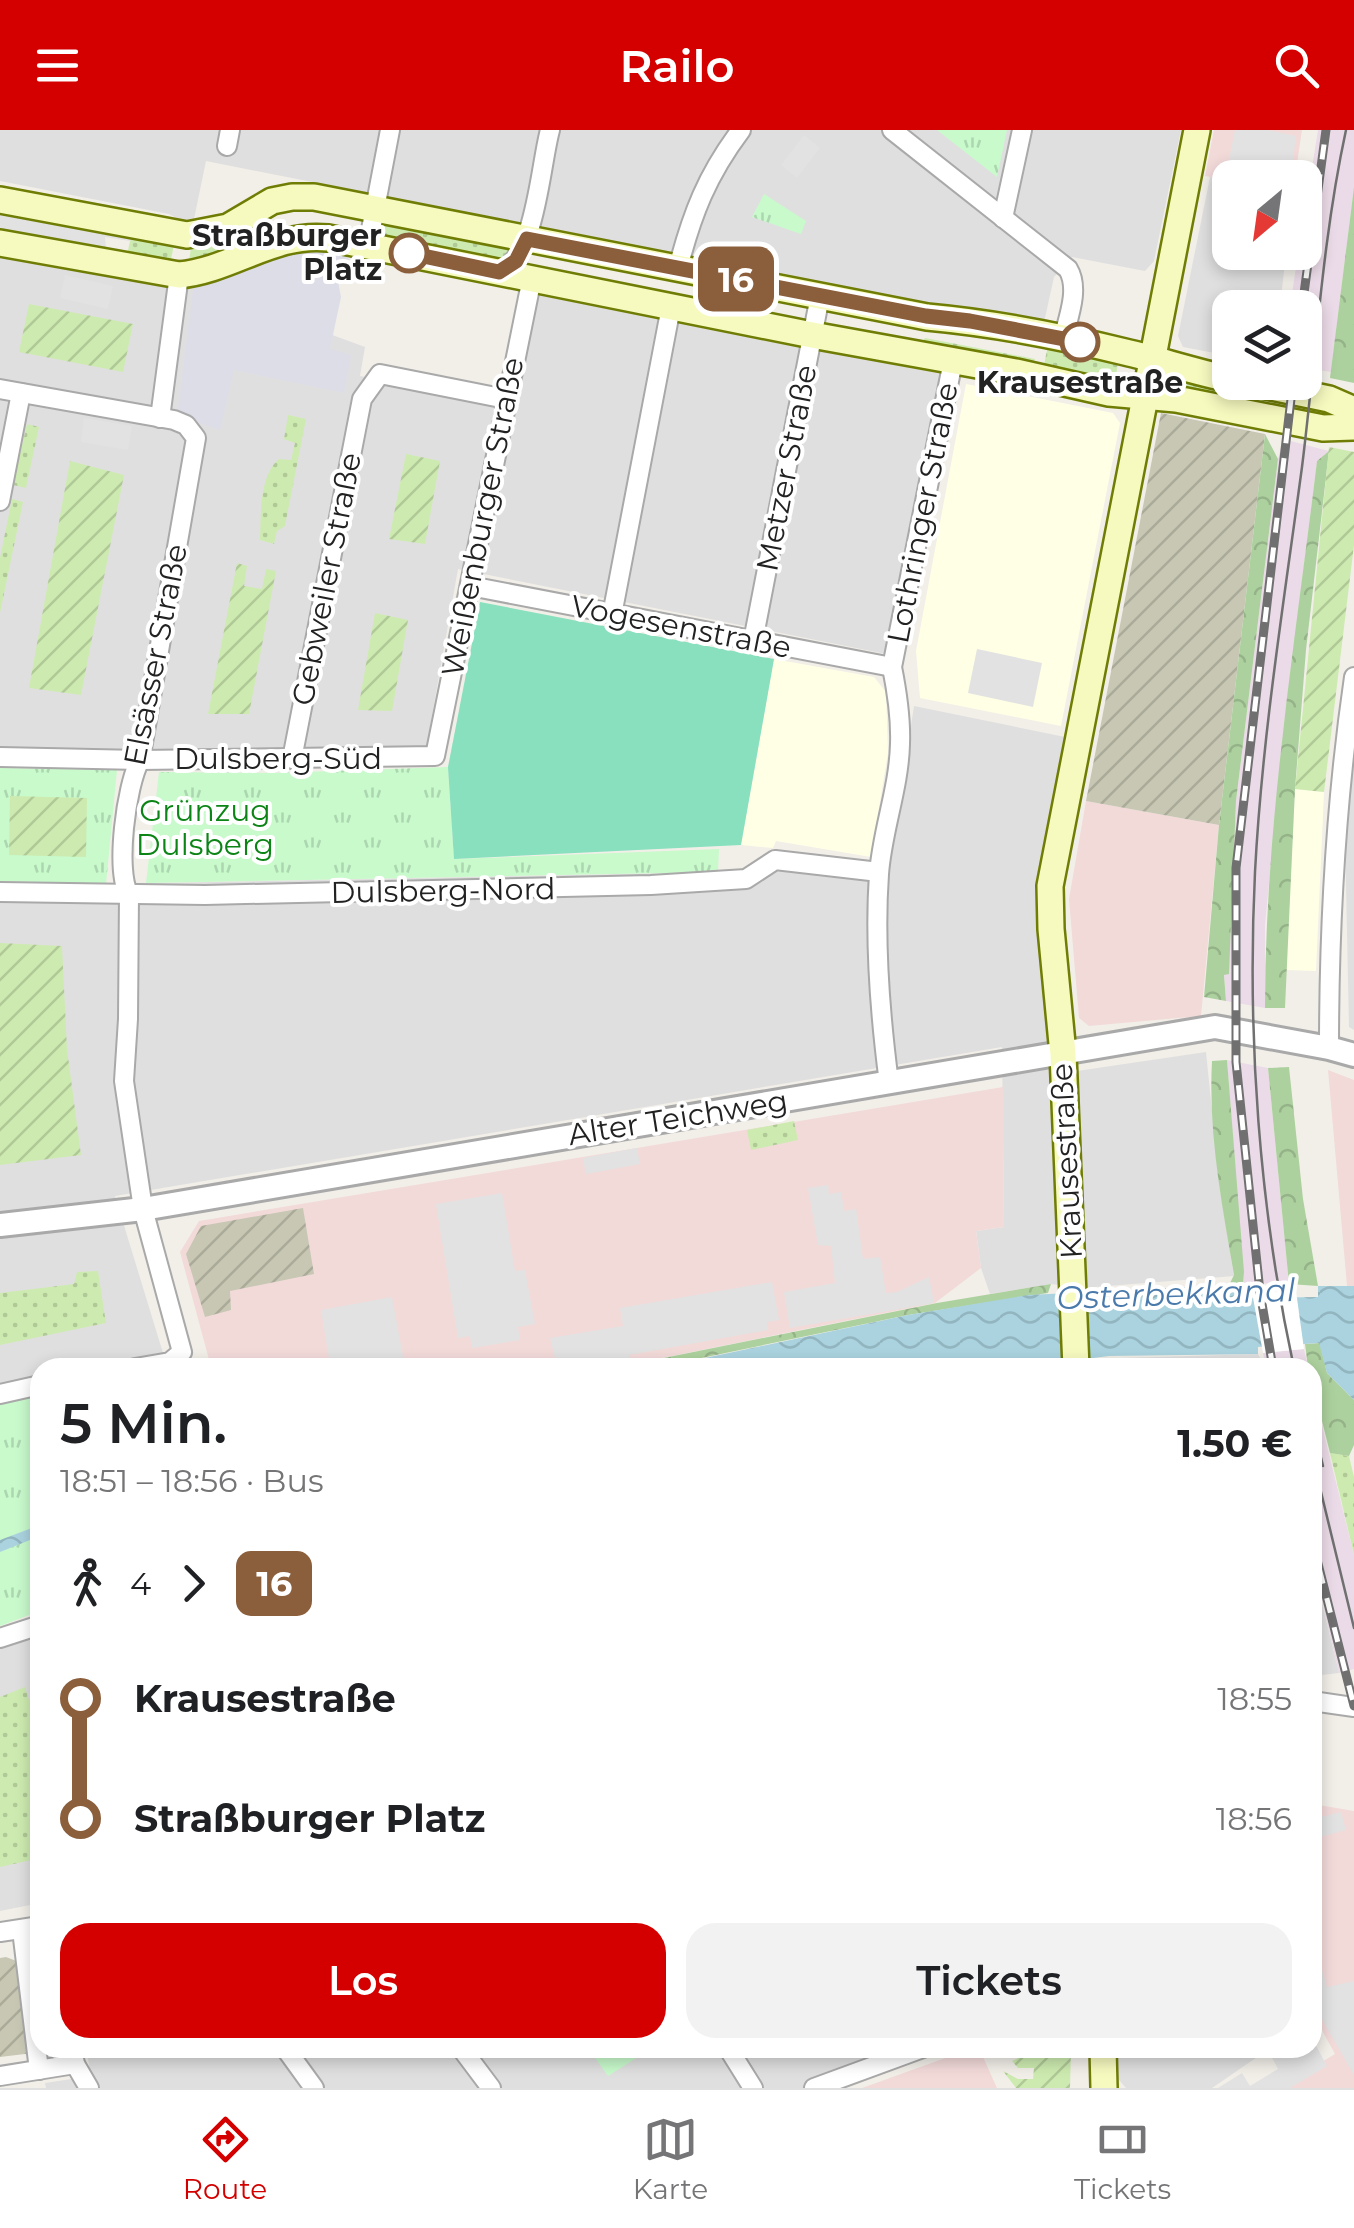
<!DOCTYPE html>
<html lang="de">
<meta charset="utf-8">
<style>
body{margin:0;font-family:Montserrat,sans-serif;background:#f2f2f2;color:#202124;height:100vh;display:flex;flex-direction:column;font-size:38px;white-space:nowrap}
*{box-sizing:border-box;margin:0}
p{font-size:32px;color:#757577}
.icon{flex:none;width:55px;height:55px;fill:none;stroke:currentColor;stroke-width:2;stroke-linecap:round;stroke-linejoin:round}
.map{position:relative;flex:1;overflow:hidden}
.panel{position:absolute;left:30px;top:1228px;width:1292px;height:700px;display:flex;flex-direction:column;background:#fff;border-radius:30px;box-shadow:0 5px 15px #0003}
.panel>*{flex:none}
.badge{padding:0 20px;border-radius:15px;font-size:35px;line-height:65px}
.needle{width:65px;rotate:209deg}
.tools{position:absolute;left:1212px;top:30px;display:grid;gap:20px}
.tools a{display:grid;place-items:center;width:110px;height:110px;border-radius:20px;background:#fff;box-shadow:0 5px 15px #0003;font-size:50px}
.map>.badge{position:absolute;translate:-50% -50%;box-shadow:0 0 0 5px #fff}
.legs{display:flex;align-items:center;gap:15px;height:110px;padding:0 30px;font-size:32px}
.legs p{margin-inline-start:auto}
.summary{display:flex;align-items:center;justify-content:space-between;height:170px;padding:0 30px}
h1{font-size:55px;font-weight:600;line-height:75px}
.primary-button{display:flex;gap:20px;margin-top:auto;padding:20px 30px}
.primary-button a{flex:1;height:115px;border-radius:30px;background:#d40000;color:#fff;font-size:40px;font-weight:600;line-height:115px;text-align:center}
.primary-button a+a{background:#f2f2f2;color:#202124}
ul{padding:0 30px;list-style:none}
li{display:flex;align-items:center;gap:35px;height:120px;font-size:38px}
li i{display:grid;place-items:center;width:15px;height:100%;margin:0 12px;background:currentColor}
li i::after{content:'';width:25px;height:25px;margin:-12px;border:8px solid;border-radius:50%;background:#fff}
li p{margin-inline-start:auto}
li:first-child i{background:linear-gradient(#0000 50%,currentColor 0)}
li:last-child i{background:linear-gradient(currentColor 50%,#0000 0)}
header{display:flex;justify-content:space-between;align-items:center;height:130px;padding:0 30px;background:#d40000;color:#fff;font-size:45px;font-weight:600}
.menu{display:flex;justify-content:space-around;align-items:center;height:140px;border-top:2px solid #e0e0e0;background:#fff;font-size:28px;color:#757577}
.menu a{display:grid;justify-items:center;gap:5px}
.menu .active{color:#d40000}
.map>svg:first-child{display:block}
.residential{fill:#e0dfdf}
.commercial{fill:#f2dad9}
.education{fill:#ffffe5}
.railway{fill:#ebdbe8}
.construction{fill:url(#construction-furrows)}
.grass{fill:url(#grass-dots)}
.forest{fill:url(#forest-crowns)}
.park{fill:url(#park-tufts)}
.garden{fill:url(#garden-furrows)}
.pitch{fill:#88e0be}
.parking{fill:#e2e2e2}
.plaza{fill:#dddde8}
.water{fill:url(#water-waves)}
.pier{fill:#fff}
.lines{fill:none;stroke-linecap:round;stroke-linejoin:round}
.minor-casing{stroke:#a9a9a9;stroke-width:22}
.tertiary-casing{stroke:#a9a9a9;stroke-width:28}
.secondary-casing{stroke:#707d05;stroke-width:30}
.minor{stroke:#fff;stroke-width:18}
.tertiary{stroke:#fff;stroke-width:22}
.secondary{stroke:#f7fabf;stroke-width:25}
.tram{stroke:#707070;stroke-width:2.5}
.rail-casing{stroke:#707070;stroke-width:9}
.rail{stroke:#fff;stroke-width:5;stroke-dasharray:15;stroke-linecap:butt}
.line-1-casing{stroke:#fff;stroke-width:22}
.line-1{stroke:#8b5e3c;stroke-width:15}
.stop-1-dot{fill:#fff;stroke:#8b5e3c;stroke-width:5}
.labels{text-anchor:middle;stroke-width:8;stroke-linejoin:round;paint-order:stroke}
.stop-label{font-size:30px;font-weight:bold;fill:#222;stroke:#fff;text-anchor:end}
.street-label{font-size:30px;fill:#222;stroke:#fff}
.park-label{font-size:30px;fill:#0c8416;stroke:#fff}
.water-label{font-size:32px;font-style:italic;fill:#4a7aab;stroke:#fff}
</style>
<header><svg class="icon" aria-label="menu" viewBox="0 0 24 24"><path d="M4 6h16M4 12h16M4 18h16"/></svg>Railo<svg class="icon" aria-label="search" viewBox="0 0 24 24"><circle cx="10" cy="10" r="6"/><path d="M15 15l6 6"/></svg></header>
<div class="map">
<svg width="1354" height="1958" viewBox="0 0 1354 1958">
<defs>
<pattern id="construction-furrows" width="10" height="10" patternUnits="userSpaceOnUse" patternTransform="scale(2.5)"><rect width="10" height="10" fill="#c7c7b4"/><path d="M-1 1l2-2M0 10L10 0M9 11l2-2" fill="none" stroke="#abab9a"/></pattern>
<pattern id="grass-dots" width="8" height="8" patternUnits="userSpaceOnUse" patternTransform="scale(2.5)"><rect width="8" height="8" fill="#cdebb0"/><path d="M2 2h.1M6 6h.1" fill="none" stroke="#b0c997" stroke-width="1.8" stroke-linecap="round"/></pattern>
<pattern id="forest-crowns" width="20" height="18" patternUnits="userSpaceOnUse" patternTransform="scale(2.5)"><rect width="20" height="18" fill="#add19e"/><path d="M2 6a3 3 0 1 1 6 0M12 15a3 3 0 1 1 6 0" fill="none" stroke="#95b388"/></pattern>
<pattern id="park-tufts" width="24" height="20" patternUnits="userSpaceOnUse" patternTransform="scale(2.5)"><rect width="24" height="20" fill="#c8facc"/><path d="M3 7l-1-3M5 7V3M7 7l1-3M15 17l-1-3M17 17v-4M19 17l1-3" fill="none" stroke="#acd6af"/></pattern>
<pattern id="garden-furrows" width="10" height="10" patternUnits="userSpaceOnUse" patternTransform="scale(2.5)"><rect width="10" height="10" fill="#cdebb0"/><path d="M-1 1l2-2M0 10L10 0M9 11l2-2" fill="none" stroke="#b0c997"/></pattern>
<pattern id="water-waves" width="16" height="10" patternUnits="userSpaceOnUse" patternTransform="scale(2.5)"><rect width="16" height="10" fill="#aad3df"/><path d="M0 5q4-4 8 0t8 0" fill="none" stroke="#92b5bf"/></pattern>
</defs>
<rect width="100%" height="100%" fill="#f2efe9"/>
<!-- residential -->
<g class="residential">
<polygon points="0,0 1181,0 1154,131 1145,141 1072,127 1054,147 1043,197 206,31 194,89 184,92 169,84 0,51"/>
<polygon points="1210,47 1230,51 1230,122 1286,123 1280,177 1230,178 1230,226 1183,217 1178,206"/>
<polygon points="0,120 199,156 365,217 360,246 516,277 538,165 942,244 886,524 458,439 425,625 0,624"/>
<polygon points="914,576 1065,607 1035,759 1077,941 1206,922 1220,1059 1234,1146 1082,1158 1051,1154 990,1164 981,1138 976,1101 1004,1097 1002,917 115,1066 163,1223 93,1237 40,1238 40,1248 0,1257 0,751 106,754 889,739"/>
<polygon points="1354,631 1354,900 1349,897 1345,707"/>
<polygon points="1258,1224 1265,1237 1089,1238 1088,1229"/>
<polygon points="1312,1432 1339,1543 1313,1546 1312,1546"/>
<polygon points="40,1493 40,1773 0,1781 0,1505"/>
<polygon points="86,1918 888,1918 804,1958 46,1958 45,1953 91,1946"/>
<polygon points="1092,1918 1264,1918 1266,1921 1212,1958 1126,1958"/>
</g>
<!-- commercial -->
<g class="commercial">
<polygon points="1214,0 1302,0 1295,47 1230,48 1230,50 1205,46"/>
<polygon points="1086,671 1219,695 1201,886 1089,896 1079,888 1069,769"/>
<polygon points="1328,940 1354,950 1354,1156 1347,1156"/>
<polygon points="1003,957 1004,1097 976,1101 981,1138 935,1173 612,1238 211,1237 180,1122 199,1091"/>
<polygon points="1313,1674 1354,1681 1354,1958 1278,1958 1335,1924 1313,1884"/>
<polygon points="973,1918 979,1918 997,1958 862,1958"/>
</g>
<!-- education -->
<g class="education">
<polygon points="966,254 1113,283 1120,293 1061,596 920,568 916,521"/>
<polygon points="774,529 874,547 886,562 888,623 871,727 776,711 773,718 741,715"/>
<polygon points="1295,659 1324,662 1316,841 1286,840"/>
</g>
<!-- railway -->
<g class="railway">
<polygon points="1318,0 1354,0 1354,57 1331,242 1305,238 1305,178 1290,178 1298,123 1305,122 1305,81"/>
<polygon points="1283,309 1329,321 1317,332 1284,597 1265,795 1265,878 1226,871 1224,844 1228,844 1236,671 1278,329"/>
<polygon points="1227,930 1268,938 1289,1154 1243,1153"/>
<polygon points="1304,1219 1308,1237 1266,1237 1263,1223"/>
<polygon points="1312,1255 1354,1425 1354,1539 1339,1543 1313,1432"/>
</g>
<!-- construction -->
<g class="construction">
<polygon points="1161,283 1265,304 1219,695 1086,671"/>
<polygon points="303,1078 314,1144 230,1161 231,1180 205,1187 186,1124 201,1096"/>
<polygon points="6,1827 19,1832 33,1923 0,1927 0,1828"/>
</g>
<!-- grass -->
<g class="grass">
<polygon points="263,83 275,107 188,138 192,111"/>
<polygon points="382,85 515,118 499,129 455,120 434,123 377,113"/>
<polygon points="138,102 175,109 169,140 127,125 130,111"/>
<polygon points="925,208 1035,229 1033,233 917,218"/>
<polygon points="1048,215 1119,228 1114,256 1044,235"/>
<polygon points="1187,250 1286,269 1284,281 1185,262"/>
<path d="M 288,285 L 306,289 L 285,396 L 277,401 L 274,414 L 260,410 C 261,385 259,346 279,329 L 291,330 L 295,313 L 284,309 Z"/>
<polygon points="27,294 39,297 26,358 13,355"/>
<polygon points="12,369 23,372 0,483 0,428"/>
<polygon points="794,991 798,1010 751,1020 747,1000"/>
<polygon points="98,1141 106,1193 0,1215 0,1163 74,1154 77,1142"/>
<polygon points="1330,1323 1349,1326 1354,1347 1354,1425"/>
<polygon points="25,1557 40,1605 40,1728 0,1737 0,1567"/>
</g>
<!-- forest -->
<g class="forest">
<polygon points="1354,57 1354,253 1330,248"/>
<polygon points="1265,304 1278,329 1236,671 1229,844 1224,845 1226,871 1204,867 1219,695"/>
<path d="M 1329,321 L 1306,520 L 1295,659 L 1285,878 L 1265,878 C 1265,695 1295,513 1317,331 Z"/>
<path d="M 1227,930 L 1244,1142 L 1243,1153 L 1230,1153 L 1234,1145 C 1222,1075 1208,1003 1212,931 Z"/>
<polygon points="1289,937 1303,1069 1318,1156 1289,1154 1268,938"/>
<polygon points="1051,1154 1048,1163 908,1185 658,1237 633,1238 634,1234 937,1173"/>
<polygon points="1320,1213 1327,1243 1354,1270 1354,1315 1349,1326 1330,1323 1313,1255 1312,1238 1308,1237 1305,1214"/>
</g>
<!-- park -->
<g class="park">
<polygon points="937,0 1007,0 997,47"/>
<polygon points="764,64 806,91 801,104 752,87"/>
<polygon points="448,637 454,729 719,719 718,742 146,753 159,642 273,643"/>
<polygon points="0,638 117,640 106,754 0,751"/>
<polygon points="40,1264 40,1481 0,1496 0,1273"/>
<polygon points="588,1918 652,1918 608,1946"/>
</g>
<!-- garden -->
<g class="garden">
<polygon points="29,174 133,194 123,242 19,222"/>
<polygon points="1329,317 1354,322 1354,415 1324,662 1295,659"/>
<polygon points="406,324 440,331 425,414 389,409"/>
<polygon points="70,331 124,345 81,565 29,558"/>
<polygon points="237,433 247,436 244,456 262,459 266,439 276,441 249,584 208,584"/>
<polygon points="375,483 408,490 392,581 358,580"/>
<polygon points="10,666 87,668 86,727 9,725"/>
<polygon points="0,813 62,816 67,919 81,1025 0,1035"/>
<polygon points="1029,1918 1071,1918 1070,1958 1016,1958 1003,1941 1018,1949 1033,1949 1034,1938 1018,1938 1012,1931 1031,1922"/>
</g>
<!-- pitch -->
<polygon class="pitch" points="480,472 774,529 741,715 454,729 448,637"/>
<!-- parking -->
<g class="parking">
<polygon points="1235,0 1268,0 1296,6 1291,47 1226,44"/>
<polygon points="804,5 820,18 797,48 781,35"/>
<polygon points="0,75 138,102 130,111 105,107 107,130 0,109"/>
<polygon points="65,145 113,156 108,179 60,168"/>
<polygon points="84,288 132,296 128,320 81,312"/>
<polygon points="977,519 1042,533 1033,577 968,563"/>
<polygon points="637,1018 640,1034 586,1044 583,1028"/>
<polygon points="828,1055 829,1064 841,1062 844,1081 856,1079 863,1129 880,1127 886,1163 897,1162 929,1147 934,1173 790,1198 784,1162 835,1153 831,1116 818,1115 808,1058"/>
<polygon points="502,1063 515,1141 525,1140 535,1194 518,1197 520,1210 472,1218 470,1206 458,1208 436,1074"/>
<polygon points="772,1152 779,1190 767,1192 768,1200 629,1225 631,1237 557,1237 550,1208 623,1196 620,1178"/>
<polygon points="392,1167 405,1237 323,1237 330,1235 321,1180"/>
<polygon points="1341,1682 1346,1700 1313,1709 1313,1689"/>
<polygon points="1312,1805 1327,1857 1354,1851 1354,1945 1313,1874"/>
<polygon points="1313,1910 1327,1936 1290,1958 1218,1958 1242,1943 1250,1956 1278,1939 1267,1918 1312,1918"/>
</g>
<!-- plaza -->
<polygon class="plaza" points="305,116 338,122 357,134 342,144 338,151 341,167 330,219 351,225 344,263 234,240 220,300 191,290 178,279 194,152"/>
<!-- water -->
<g class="water">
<polygon points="1211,1156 1246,1159 1251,1168 1318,1167 1318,1156 1354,1156 1354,1270 1327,1243 1319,1213 1258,1217 1258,1224 1109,1226 1015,1238 658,1238 908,1185 1028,1165"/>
<polygon points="40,1395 40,1406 0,1422 0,1410"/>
</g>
<!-- pier -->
<polygon class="pier" points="1296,1161 1304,1219 1263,1223 1252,1162"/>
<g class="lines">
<defs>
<g id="minor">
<path d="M 892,0 L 1068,139 C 1080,159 1068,188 1063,209"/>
<polyline points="227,16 230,0"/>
<polyline points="1003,88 1022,0"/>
<polyline points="368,115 390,0"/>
<path d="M 678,138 C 692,84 707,45 741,0"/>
<path d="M 499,142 C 536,128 540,36 550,0"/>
<path d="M 0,259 L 174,290 L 186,295 L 196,308 L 140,630 C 126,656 115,740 129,765 L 128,889 L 124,951 L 143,1079 L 182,1222 L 170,1232 L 135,1238"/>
<polyline points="160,288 179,145"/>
<polyline points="0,371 21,263"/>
<polyline points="470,456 892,537"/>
<polyline points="612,485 671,177"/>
<polyline points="753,511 820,166"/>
<polyline points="0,627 140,630 435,626 532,148"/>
<polyline points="292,629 362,269 380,244 506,269"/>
<polyline points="0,762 205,765 651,755 746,749 775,730 879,742"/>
<path d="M 1329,918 C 1329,793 1336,670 1354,547"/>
<path d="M 889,953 C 880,884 874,814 879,744 C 882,701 899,658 900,614 C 901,588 897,562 892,537 L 953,231"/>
<polyline points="0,1264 40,1255"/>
<polyline points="0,1508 40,1495"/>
<polyline points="1312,1571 1354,1577"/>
<polyline points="22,1800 39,1940"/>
<polyline points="0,1802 40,1796"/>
<polyline points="72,1918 75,1934 89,1958"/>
<polyline points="285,1918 314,1958"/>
<polyline points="461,1918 491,1958"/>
<polyline points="728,1918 753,1958"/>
<polyline points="0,1946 75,1934"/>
<polyline points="814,1958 923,1918"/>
</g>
<polyline id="tertiary" points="0,1095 143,1079 1215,897 1329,918 1354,925"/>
<g id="secondary">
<path d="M 0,70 L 187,105 L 228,97 L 272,71 L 292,67 L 314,67 L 927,187 C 993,193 1060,206 1125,222 C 1160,230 1194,242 1230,249"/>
<path d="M 0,113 L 179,145 C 232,140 274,102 328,108 L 812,205 L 1016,242 L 1109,263 L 1176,269 L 1323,298 L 1354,297"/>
<polyline points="1247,252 1329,269 1354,280"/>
<polyline points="1076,1238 1063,924 1051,799 1050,756 1197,0"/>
<polyline points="1103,1918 1104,1958"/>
</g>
</defs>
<!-- minor casing -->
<use href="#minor" class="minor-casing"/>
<!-- tertiary casing -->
<use href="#tertiary" class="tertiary-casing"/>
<!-- secondary casing -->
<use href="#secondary" class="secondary-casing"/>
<!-- minor -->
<use href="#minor" class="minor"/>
<!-- tertiary -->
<use href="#tertiary" class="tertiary"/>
<!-- secondary -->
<use href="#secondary" class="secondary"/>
<!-- tram -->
<g class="tram">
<path d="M 1294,1238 C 1259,1077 1247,906 1255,742 C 1262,607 1284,471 1302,337 C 1316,225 1322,111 1346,0"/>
<polyline points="1312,1290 1323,1336"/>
<polyline points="1312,1325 1354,1498"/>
</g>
<defs>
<g id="rail">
<polyline points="1302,178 1326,0"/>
<polyline points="1273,1238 1260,1162 1236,932 1236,738 1293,252"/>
<polyline points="1312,1410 1354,1576"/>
</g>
</defs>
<!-- rail casing -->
<use href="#rail" class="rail-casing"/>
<!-- rail -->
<use href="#rail" class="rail"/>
</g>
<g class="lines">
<defs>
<polyline id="line-1" points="409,123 499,142 516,131 527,109 926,186 970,191 1080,212"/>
</defs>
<!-- line-1 casing -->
<use href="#line-1" class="line-1-casing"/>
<!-- line-1 -->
<use href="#line-1" class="line-1"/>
</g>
<!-- markers -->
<g class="stop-1-dot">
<circle cx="409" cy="123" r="18"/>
<circle cx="1080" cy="212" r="18"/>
</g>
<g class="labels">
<!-- stop labels -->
<g class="stop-label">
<text x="382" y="116">Straßburger<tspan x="382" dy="34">Platz</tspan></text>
<text x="1080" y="263" text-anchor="middle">Krausestraße</text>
</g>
<!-- street labels -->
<g class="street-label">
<text transform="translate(787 338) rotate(-79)" y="10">Metzer Straße</text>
<text transform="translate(923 383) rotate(-79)" y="10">Lothringer Straße</text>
<text transform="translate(483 387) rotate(-79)" y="10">Weißenburger Straße</text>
<text transform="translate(327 449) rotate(-79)" y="10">Gebweiler Straße</text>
<text transform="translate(681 497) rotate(11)" y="10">Vogesenstraße</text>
<text transform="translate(156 525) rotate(-79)" y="10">Elsässer Straße</text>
<text x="278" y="639">Dulsberg-Süd</text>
<text transform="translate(443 761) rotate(-1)" y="10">Dulsberg-Nord</text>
<text transform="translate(678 988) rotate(-9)" y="10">Alter Teichweg</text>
<text transform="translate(1067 1031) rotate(-93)" y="10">Krausestraße</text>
</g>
<!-- park labels -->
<g class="park-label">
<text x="205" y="691">Grünzug<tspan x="205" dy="34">Dulsberg</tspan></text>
</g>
<!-- water labels -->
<g class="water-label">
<text transform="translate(1176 1164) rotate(-2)" y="11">Osterbekkanal</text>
</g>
</g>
</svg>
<div class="tools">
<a><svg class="needle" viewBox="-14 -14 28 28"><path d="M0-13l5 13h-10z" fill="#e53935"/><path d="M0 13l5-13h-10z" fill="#757577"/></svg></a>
<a><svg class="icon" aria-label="layers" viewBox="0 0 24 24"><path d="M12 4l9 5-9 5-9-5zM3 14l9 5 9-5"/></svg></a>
</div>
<b class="badge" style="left:736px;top:149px;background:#8b5e3c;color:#fff">16</b>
<section class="panel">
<div class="summary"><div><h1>5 Min.</h1><p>18:51 – 18:56 · Bus</p></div><b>1.50 €</b></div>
<div class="legs"><svg class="icon" aria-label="walk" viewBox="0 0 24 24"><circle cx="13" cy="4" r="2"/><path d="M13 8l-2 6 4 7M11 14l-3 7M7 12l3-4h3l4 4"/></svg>4<svg class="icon" aria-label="forward" viewBox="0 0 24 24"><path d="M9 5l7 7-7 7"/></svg><b class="badge" style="background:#8b5e3c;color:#fff">16</b></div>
<ul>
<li><i style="color:#8b5e3c"></i><b>Krausestraße</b><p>18:55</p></li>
<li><i style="color:#8b5e3c"></i><b>Straßburger Platz</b><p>18:56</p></li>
</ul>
<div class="primary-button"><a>Los</a><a>Tickets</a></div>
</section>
</div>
<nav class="menu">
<a class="active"><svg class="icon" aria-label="directions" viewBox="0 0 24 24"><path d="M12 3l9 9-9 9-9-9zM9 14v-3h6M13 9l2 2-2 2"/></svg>Route</a>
<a><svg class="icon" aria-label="map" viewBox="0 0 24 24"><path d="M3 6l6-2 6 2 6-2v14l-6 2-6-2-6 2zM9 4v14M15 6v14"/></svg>Karte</a>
<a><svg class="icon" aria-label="tickets" viewBox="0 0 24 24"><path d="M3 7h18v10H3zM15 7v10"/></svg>Tickets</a>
</nav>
